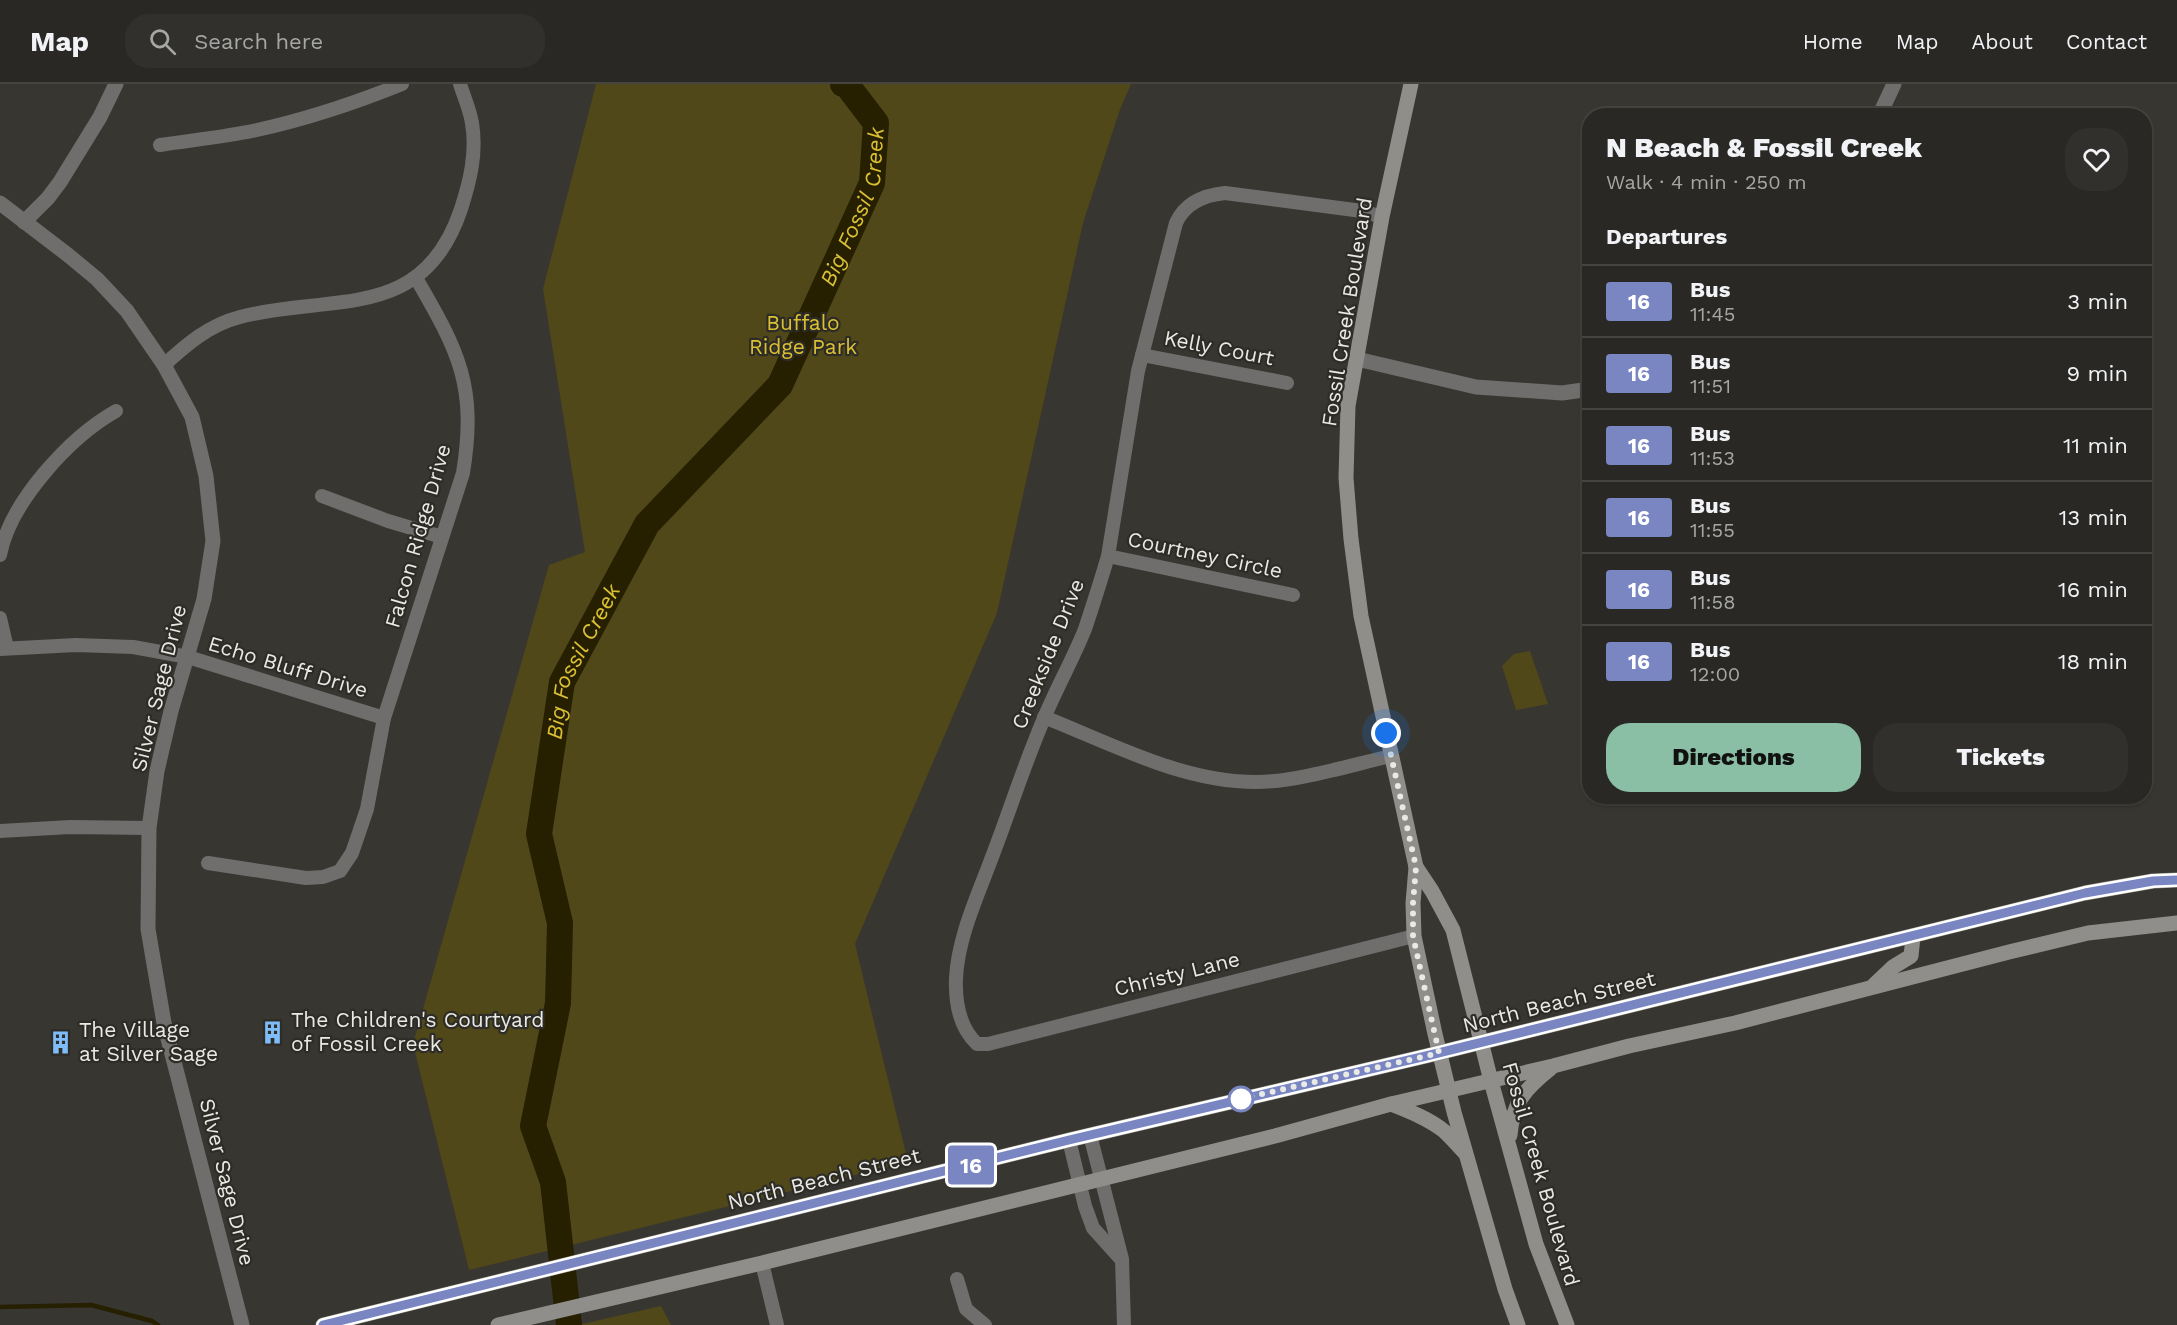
<!DOCTYPE html>
<meta charset="utf-8">
<style>
body{margin:0;font-family:"Work Sans",sans-serif;background:#31302c;color:#f1f3f6;height:100vh;display:flex;flex-direction:column;font-size:22px;white-space:nowrap}
*{box-sizing:border-box;margin:0}
p{font-size:20px;color:#a5a6a6}
.icon{flex:none;width:33px;height:33px;fill:none;stroke:currentColor;stroke-width:2;stroke-linecap:round;stroke-linejoin:round}
.map{position:relative;flex:1;overflow:hidden}
.drawer{position:absolute;left:1582px;top:24px;width:570px;height:696px;display:flex;flex-direction:column;background:#292824;border-radius:24px;box-shadow:0 2px 4px #0004,0 0 0 2px #454441}
.drawer>*{flex:none}
.badge{padding:0 12px;border-radius:4px;font-size:21px;line-height:39px}
.you{position:absolute;width:30px;height:30px;margin:-15px;border:4px solid #fff;border-radius:50%;background:#1a73e8;box-shadow:0 0 0 9px #1a73e833}
.map>.badge{position:absolute;translate:-50% -50%;box-shadow:0 0 0 3px #fff}
h2{padding:0 24px;font-size:22px;line-height:54px}
.round{display:grid;place-items:center;flex:none;width:63px;height:63px;border-radius:24px;background:#31302c}
.head{display:flex;align-items:center;justify-content:space-between;height:102px;padding:0 24px}
h1{font-size:28px;font-weight:800;line-height:45px}
.cta{display:flex;gap:12px;margin-top:auto;padding:12px 24px}
.cta a{flex:1;height:69px;border-radius:24px;background:#8abfa5;color:#111;font-size:24px;font-weight:800;line-height:69px;text-align:center}
.cta a+a{background:#31302c;color:#f1f3f6}
ul{padding:0;list-style:none}
li{display:flex;align-items:center;gap:18px;height:72px;padding:0 24px;border-top:2px solid #454441}
li div{flex:1}
li b{display:block;font-size:22px}
li em{font-style:normal}
li .badge{min-width:66px;font-weight:700;text-align:center}
header{display:flex;align-items:center;gap:36px;box-sizing:border-box;height:84px;padding:0 30px;background:#292824;border-bottom:2px solid #454441}
header strong{font-size:28px}
nav{display:flex;gap:33px;margin-inline-start:auto;font-size:21px}
.search{width:420px;height:54px;background:#31302c;display:flex;align-items:center;gap:15px;box-sizing:border-box;padding:0 21px;border-radius:24px;color:#a5a6a6;font-size:22px}
.map>svg:first-child{display:block}
.green{fill:#51481a}
.lines{fill:none;stroke-linecap:round;stroke-linejoin:round}
.stream{stroke:#261f00;stroke-width:4.5}
.river{stroke:#261f00;stroke-width:26}
.minor{stroke:#6f6e6c;stroke-width:14}
.tertiary{stroke:#6f6e6c;stroke-width:15}
.secondary{stroke:#8f8e8a;stroke-width:15}
.line-casing{stroke:#fff;stroke-width:14}
.line{stroke:#7986c2;stroke-width:9}
.walk{stroke:#e9e9e5;stroke-width:6;stroke-dasharray:0 10.8}
.stop-dot{fill:#fff;stroke:#7986c2;stroke-width:3}
.labels{text-anchor:middle;stroke-width:4.5;stroke-linejoin:round;paint-order:stroke}
.street-label{font-size:21px;fill:#e9e9e5;stroke:#2d2c26}
.park-label{font-size:21px;fill:#dbc033;stroke:#2d2c26}
.poi-label{font-size:21px;fill:#e9e9e5;stroke:#2d2c26;text-anchor:start}
.water-label{font-size:22px;font-style:italic;fill:#dac032;stroke:#2d2c26}
</style>
<header>
<strong>Map</strong>
<div class="search"><svg class="icon" aria-label="search" viewBox="0 0 24 24"><circle cx="10" cy="10" r="6"/><path d="M15 15l6 6"/></svg>Search here</div>
<nav><a>Home</a><a>Map</a><a>About</a><a>Contact</a></nav>
</header>
<div class="map">
<svg width="2177" height="1241" viewBox="0 0 2177 1241">
<rect width="100%" height="100%" fill="#373630"/>
<!-- green -->
<g class="green">
<polygon points="596,0 1131,0 1119,28 1083,139 997,529 855,860 908,1078 469,1186 413,960 549,481 585,468 543,205"/>
<polygon points="1530,567 1548,620 1516,626 1502,582 1514,570"/>
<polygon points="661,1222 671,1241 578,1241"/>
</g>
<g class="lines">
<!-- stream -->
<polyline class="stream" points="0,1223 91,1221 152,1237 158,1241"/>
<!-- river -->
<path class="river" id="s1" d="M 569,1241 L 553,1098 L 533,1042 L 558,919 L 560,839 L 539,750 L 562,598 L 647,440 L 780,301 L 872,99 L 876,39 L 847,1 L 843,0"/>
<!-- minor -->
<g class="minor">
<path d="M 160,61 C 192,56 225,53 257,46 C 307,35 355,19 402,0"/>
<path d="M 1382,133 L 1362,127 L 1225,109 C 1205,111 1185,119 1176,139 L 1138,287 L 1108,472 C 1101,496 1093,521 1085,545 C 1073,575 1057,603 1045,632 C 1025,678 1010,726 992,773 C 978,811 958,853 956,894 C 955,919 959,943 977,960 L 988,960 L 1414,852"/>
<polyline points="1142,271 1287,299"/>
<path d="M 164,281 C 187,260 209,241 240,233 C 330,209 423,240 461,125 C 470,97 477,69 472,39 C 470,26 464,13 460,0"/>
<polyline points="322,412 388,437 442,453"/>
<path d="M 0,471 C 10,418 70,353 116,327"/>
<polyline points="1108,472 1293,511"/>
<polyline points="0,534 7,564"/>
<polyline points="0,565 76,561 133,563 188,573 384,634"/>
<path d="M 1044,633 C 1112,660 1182,698 1256,698 C 1296,698 1351,681 1391,672"/>
<polyline points="0,747 70,743 149,744"/>
<path d="M 208,779 L 306,794 L 323,793 L 340,787 L 352,769 L 367,725 L 384,634 L 463,389 C 477,302 459,268 416,194"/>
<polyline points="1090,1051 1122,1175 1124,1241"/>
<polyline points="1069,1056 1085,1122 1093,1144 1120,1174"/>
<polyline points="762,1179 777,1241"/>
<polyline points="957,1195 966,1225 985,1241"/>
</g>
<!-- tertiary -->
<g class="tertiary">
<polyline points="1879,32 1894,0"/>
<polyline points="0,119 68,171 97,195 127,227 164,281 192,333 206,392 213,457 204,515 171,627 157,687 149,744 148,845 164,939 242,1241"/>
<polyline points="24,138 48,114 60,98 100,33 116,0"/>
<polyline points="1357,275 1476,303 1562,309 1590,305"/>
</g>
<!-- secondary -->
<g class="secondary">
<polyline points="1411,0 1382,133 1348,322 1346,394 1351,455 1361,532 1416,783 1413,819 1414,852 1435,950 1454,1028 1505,1205 1518,1241"/>
<polyline points="1416,783 1432,807 1453,846 1491,997 1536,1160 1567,1241"/>
<polyline points="1874,901 1893,883 1911,872 1913,853"/>
<path d="M 1391,1020 C 1409,1027 1429,1035 1444,1047 C 1452,1054 1458,1062 1465,1069"/>
<path d="M 1510,1051 C 1513,1018 1525,1005 1550,985"/>
<polyline points="323,1241 1069,1056 1426,972 2085,809 2153,797 2177,796"/>
<polyline points="498,1241 762,1179 1275,1052 1391,1020 1553,982 1629,962 1735,939 2009,868 2088,849 2177,839"/>
</g>
</g>
<g class="lines">
<defs>
<polyline id="line" points="323,1241 1069,1056 1426,972 2085,809 2153,797 2177,796"/>
</defs>
<!-- line casing -->
<use href="#line" class="line-casing"/>
<!-- line -->
<use href="#line" class="line"/>
<!-- walk -->
<polyline class="walk" points="1241,1015 1439,969 1413,852 1413,819 1416,783 1386,649"/>
</g>
<!-- icons -->
<defs>
<symbol id="building-bare" viewBox="-9 -9 18 18"><path d="M-4-6H4V6H1V3H-1V6H-4ZM-2.5-4.3h1.7v1.8h-1.7ZM.8-4.3h1.7v1.8H.8ZM-2.5-1h1.7V.8h-1.7ZM.8-1h1.7V.8H.8Z" fill="#7ebdf9" stroke="#2d2c26" stroke-width="2.5" paint-order="stroke"/></symbol>
</defs>
<g fill-rule="evenodd">
<use href="#building-bare" x="256" y="932" width="33" height="33"/>
<use href="#building-bare" x="44" y="942" width="33" height="33"/>
</g>
<!-- markers -->
<circle class="stop-dot" cx="1241" cy="1015" r="12"/>
<g class="labels">
<!-- street labels -->
<g class="street-label">
<text transform="translate(1347 228) rotate(-81)" y="7">Fossil Creek Boulevard</text>
<text transform="translate(1219 264) rotate(11)" y="7">Kelly Court</text>
<text transform="translate(418 452) rotate(-74)" y="7">Falcon Ridge Drive</text>
<text transform="translate(1205 471) rotate(12)" y="7">Courtney Circle</text>
<text transform="translate(1048 570) rotate(-68)" y="7">Creekside Drive</text>
<text transform="translate(288 583) rotate(17)" y="7">Echo Bluff Drive</text>
<text transform="translate(159 604) rotate(-76)" y="7">Silver Sage Drive</text>
<text transform="translate(1177 890) rotate(-14)" y="7">Christy Lane</text>
<text transform="translate(1559 918) rotate(-14)" y="7">North Beach Street</text>
<text transform="translate(1541 1090) rotate(74)" y="7">Fossil Creek Boulevard</text>
<text transform="translate(824 1095) rotate(-14)" y="7">North Beach Street</text>
<text transform="translate(227 1098) rotate(76)" y="7">Silver Sage Drive</text>
</g>
<!-- park labels -->
<g class="park-label">
<text x="803" y="246">Buffalo<tspan x="803" dy="24">Ridge Park</tspan></text>
</g>
<!-- poi labels -->
<g class="poi-label">
<text x="291" y="943">The Children's Courtyard<tspan x="291" dy="24">of Fossil Creek</tspan></text>
<text x="79" y="953">The Village<tspan x="79" dy="24">at Silver Sage</tspan></text>
</g>
<!-- water labels -->
<g class="water-label">
<text dy="8" stroke="none"><textPath href="#s1" startOffset="1220">Big Fossil Creek</textPath></text>
<text dy="8" stroke="none"><textPath href="#s1" startOffset="680">Big Fossil Creek</textPath></text>
</g>
</g>
</svg>
<div class="you" style="left:1386px;top:649px"></div>
<b class="badge" style="left:971px;top:1081px;background:#7986c2;color:#fff">16</b>
<section class="drawer">
<div class="head"><div><h1>N Beach &amp; Fossil Creek</h1><p>Walk · 4 min · 250 m</p></div><a class="round"><svg class="icon" aria-label="heart" viewBox="0 0 24 24"><path d="M12 20l-8-8c-3-5 5-10 8-4 3-6 11-1 8 4z"/></svg></a></div>
<h2>Departures</h2>
<ul>
<li><span class="badge" style="background:#7986c2;color:#fff">16</span><div><b>Bus</b><p>11:45</p></div><em>3 min</em></li>
<li><span class="badge" style="background:#7986c2;color:#fff">16</span><div><b>Bus</b><p>11:51</p></div><em>9 min</em></li>
<li><span class="badge" style="background:#7986c2;color:#fff">16</span><div><b>Bus</b><p>11:53</p></div><em>11 min</em></li>
<li><span class="badge" style="background:#7986c2;color:#fff">16</span><div><b>Bus</b><p>11:55</p></div><em>13 min</em></li>
<li><span class="badge" style="background:#7986c2;color:#fff">16</span><div><b>Bus</b><p>11:58</p></div><em>16 min</em></li>
<li><span class="badge" style="background:#7986c2;color:#fff">16</span><div><b>Bus</b><p>12:00</p></div><em>18 min</em></li>
</ul>
<div class="cta"><a>Directions</a><a>Tickets</a></div>
</section>
</div>
